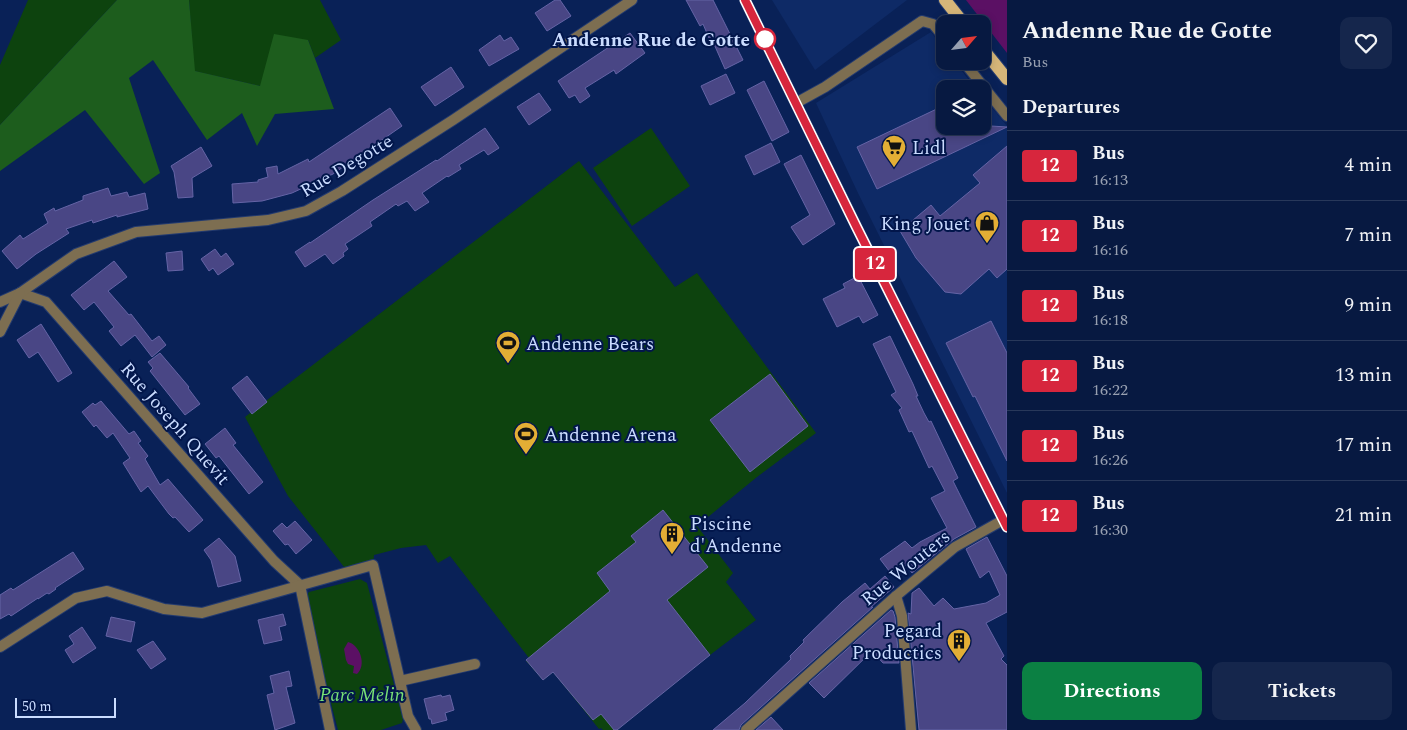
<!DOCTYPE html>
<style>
body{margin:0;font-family:Spectral,serif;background:#15264c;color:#f1f3f6;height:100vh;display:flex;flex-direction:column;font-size:19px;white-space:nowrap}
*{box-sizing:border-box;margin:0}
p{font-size:16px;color:#98a0b1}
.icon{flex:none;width:28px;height:28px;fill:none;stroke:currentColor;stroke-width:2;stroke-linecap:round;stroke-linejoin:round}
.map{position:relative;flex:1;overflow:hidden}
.details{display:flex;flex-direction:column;background:#071941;width:400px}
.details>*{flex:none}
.badge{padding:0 10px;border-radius:4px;font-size:18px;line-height:32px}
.needle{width:32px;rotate:62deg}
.buttons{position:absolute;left:936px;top:15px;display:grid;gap:10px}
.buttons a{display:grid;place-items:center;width:55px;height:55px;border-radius:10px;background:#071941;box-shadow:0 2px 8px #0003,0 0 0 1px #28385a;font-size:25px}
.scale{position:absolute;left:15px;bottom:12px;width:101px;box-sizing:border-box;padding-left:5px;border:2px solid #cadcff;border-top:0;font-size:14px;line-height:18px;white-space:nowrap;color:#cadcff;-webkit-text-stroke:4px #02164b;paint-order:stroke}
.map>.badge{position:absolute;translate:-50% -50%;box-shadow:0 0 0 2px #fff}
h2{padding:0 15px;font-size:19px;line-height:45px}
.round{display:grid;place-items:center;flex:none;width:52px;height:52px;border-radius:10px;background:#15264c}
.overview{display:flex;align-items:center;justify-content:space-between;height:85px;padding:0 15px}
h1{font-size:24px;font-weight:700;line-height:38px}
.button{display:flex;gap:10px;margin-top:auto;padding:10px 15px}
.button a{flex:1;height:58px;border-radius:10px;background:#0b8043;color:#fff;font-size:20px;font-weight:700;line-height:58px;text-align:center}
.button a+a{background:#15264c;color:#f1f3f6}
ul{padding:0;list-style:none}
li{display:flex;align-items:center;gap:15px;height:70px;padding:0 15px;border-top:1px solid #28385a}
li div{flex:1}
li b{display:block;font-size:19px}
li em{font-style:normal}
li .badge{min-width:55px;font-weight:700;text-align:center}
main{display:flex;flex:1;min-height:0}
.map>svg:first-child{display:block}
.built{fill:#0e2a66}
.green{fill:#0d430e}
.forest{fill:#1d5d1d}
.water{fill:#5b1064}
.building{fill:#494685;stroke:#6564a6}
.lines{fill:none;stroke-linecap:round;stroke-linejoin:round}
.street-casing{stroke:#243b6f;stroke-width:12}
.secondary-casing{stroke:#243b6f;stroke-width:12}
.primary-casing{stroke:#243b6f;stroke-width:14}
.street{stroke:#7d6e51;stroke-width:10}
.secondary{stroke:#af9768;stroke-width:10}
.primary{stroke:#d6b679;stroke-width:12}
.line-casing{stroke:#fff;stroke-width:11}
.line{stroke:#d7263d;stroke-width:8}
.stop-dot{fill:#fff;stroke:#d7263d;stroke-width:2.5}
.labels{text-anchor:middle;stroke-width:4;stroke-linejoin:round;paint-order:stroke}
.stop-label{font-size:19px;font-weight:bold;fill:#cadcff;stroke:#02164b;text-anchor:end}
.poi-label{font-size:19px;fill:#cadcff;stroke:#02164b;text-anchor:start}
.street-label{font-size:19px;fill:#cadcff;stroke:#02164b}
.park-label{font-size:19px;font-style:italic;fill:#78e175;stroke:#02164b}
</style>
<main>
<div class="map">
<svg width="1007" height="730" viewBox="0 0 1007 730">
<rect width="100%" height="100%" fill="#092157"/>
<!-- built -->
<g class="built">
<polygon points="772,0 907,0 815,70"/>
<polygon points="931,32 945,50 945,61 954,61 976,89 945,89 945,126 982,126 983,97 1007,126 1007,493 857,191 816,103"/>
</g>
<!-- green -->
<g class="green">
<polygon points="28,0 117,0 0,125 0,65"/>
<polygon points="189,0 320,0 341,40 315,58 308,40 260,86 194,71"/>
<polygon points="651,128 690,186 632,226 593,168"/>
<polygon points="579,161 675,287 697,273 816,433 757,477 697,526 733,573 726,582 756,620 710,655 617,730 603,730 601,728 599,729 553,672 543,680 526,661 529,658 450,556 438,563 426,545 401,548 374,555 373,565 348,572 288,496 245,417"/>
<polygon points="360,579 367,583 403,719 402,723 381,730 338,730 304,599 309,592"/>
</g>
<!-- forest -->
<polygon class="forest" points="117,0 189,0 195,71 260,86 274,34 308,40 334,109 275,114 257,146 242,113 207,140 153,60 129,78 160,173 144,184 85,110 0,171 0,125"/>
<!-- water -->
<g class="water">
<polygon points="966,0 1007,0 1007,53"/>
<path d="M 348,642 C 360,645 367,665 357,674 L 353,673 L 354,666 L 348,664 L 346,660 L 344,649 Z"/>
</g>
<!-- building -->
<g class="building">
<polygon points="555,0 560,0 571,16 547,31 535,13"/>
<polygon points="686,0 713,0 743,60 725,69 714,44 712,45 703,24 700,26"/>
<polygon points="630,33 645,53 616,74 614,70 585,88 590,96 580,103 575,95 569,98 558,81"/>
<polygon points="500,35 504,41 511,37 519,49 489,66 479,50"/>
<polygon points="451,67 464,87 435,106 421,87"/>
<polygon points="726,74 735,93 710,105 701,86"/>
<polygon points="764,81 789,132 772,141 747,90"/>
<polygon points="539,93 551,110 529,125 517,107"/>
<polygon points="945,105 945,126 982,126 982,107 991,126 1007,127 877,189 857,147"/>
<polygon points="390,108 402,126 333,174 292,193 262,201 233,203 232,184 258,182 258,180 268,177 266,168 277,166 278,174 308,159 309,162"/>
<polygon points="485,128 499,148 488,155 484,150 459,165 461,169 448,177 447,176 422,193 429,202 415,211 407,201 398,206 396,204 370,222 372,226 345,244 348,249 343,253 344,256 333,264 325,254 305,267 295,252 310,242 310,243 373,200 436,160 437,161"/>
<polygon points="771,143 780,162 754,175 745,156"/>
<polygon points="1007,146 1007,269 997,278 989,269 961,294 945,292 916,258 900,231 931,205 940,216 980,183 973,175"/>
<polygon points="201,147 212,166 192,178 193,197 178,198 174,172 171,166"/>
<polygon points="801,155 835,224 803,245 791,227 810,215 784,164"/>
<polygon points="108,188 111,196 127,192 129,197 145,193 148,209 117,217 117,215 93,223 92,220 66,229 69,233 36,254 17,269 2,251 20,235 23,239 48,223 44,214 54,208 55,211 83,200 83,196"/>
<polygon points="215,249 221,257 226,253 234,264 218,275 213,268 209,271 201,259"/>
<polygon points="182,251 183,270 168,271 166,253"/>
<polygon points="114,261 127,277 108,291 129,315 131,314 152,341 159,336 166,345 152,357 135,335 121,346 109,331 114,327 94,302 84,310 71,295"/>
<polygon points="858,276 878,315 863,323 859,316 837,327 823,299 845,288 843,284"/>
<polygon points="991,321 1007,353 1007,461 975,396 973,397 946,343"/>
<polygon points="41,324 72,373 58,382 38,352 29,358 17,340"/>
<polygon points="890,336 913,384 918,396 916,396 924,413 929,422 931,421 958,478 953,481 976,527 954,539 912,573 906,565 893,576 880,559 905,541 912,548 920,542 947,528 931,498 945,491 932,466 929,468 912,431 909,432 899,410 902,408 891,395 896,392 873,344"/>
<polygon points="160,353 189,387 188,388 200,404 185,415 150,371 153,368 148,362"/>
<polygon points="770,374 808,426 750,472 710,420"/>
<polygon points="247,376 267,402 252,414 232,388"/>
<polygon points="101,401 129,434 134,431 141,441 138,443 148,456 145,459 160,485 168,479 203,520 189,532 175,517 173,518 169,514 148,486 141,492 123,463 130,458 113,433 107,438 96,425 94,427 82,412 93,403 95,405"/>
<polygon points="225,428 236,443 233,445 263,482 249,494 219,456 216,458 205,444"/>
<polygon points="663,510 708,567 667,600 710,655 617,730 614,730 601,714 593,720 553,672 543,680 526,660 610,591 597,573 636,542 631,536"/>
<polygon points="295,521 312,540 296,554 288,544 285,545 273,531 282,523 287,528"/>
<polygon points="987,537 1007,576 1007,612 986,623 1004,656 1001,659 1007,665 1007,730 919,730 908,613 911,614 912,593 919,588 934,606 943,598 954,609 986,603 1000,595 989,571 980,578 966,549"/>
<polygon points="219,538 235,556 241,581 218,587 211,560 204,550"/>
<polygon points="73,552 84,569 55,588 56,589 49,594 47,593 38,599 38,598 11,616 9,614 0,619 0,595 11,588 13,590"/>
<polygon points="885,576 894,587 871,607 873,607 741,725 739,730 713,730 745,703 791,659 790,656 804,642 803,640 842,602 865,583 870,589"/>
<polygon points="891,610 893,611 895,617 899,663 883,663 872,651 824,698 809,683"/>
<polygon points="283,614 286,625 279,627 282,640 264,644 258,620"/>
<polygon points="111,617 135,622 131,642 106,636"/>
<polygon points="82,627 96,648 73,663 65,650 74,644 69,636"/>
<polygon points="153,641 166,659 151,669 137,650"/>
<polygon points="289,671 292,686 286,687 295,723 275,730 267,695 274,693 270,676"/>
<polygon points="441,695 442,697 450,695 454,710 445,713 447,720 432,724 431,719 429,719 424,699"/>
<polygon points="771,717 783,730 756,730"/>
</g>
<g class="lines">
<defs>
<g id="street">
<polyline points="963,61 1007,116"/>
<polyline points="796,103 825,87 922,21 933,24 945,39"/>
<polyline points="20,293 46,302 274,561 300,585"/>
<polyline points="0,302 20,293 76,254 136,232 268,220 306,211 342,191 453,120 632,0"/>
<polyline points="0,332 20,293"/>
<polyline points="300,585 330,730"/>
<polyline points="896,596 902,616 911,730"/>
<polyline points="0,647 76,598 107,591 164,609 202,613 373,565 408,716 416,730"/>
<polyline points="400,681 475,664"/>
<polyline points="746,730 896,596 955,547 1003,520"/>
</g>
<polyline id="secondary" points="745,0 866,246 1007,527"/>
<g id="primary">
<polyline points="945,0 964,24"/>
<polyline points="982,48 1007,79"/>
</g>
</defs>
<!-- street casing -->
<use href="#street" class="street-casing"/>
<!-- secondary casing -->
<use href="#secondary" class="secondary-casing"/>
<!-- primary casing -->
<use href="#primary" class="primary-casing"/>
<!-- street -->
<use href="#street" class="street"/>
<!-- secondary -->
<use href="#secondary" class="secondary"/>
<!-- primary -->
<use href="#primary" class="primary"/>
</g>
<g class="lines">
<defs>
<polyline id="line" points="745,0 857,228 1007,527"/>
</defs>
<!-- line casing -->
<use href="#line" class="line-casing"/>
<!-- line -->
<use href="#line" class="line"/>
</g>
<!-- icons -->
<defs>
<symbol id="supermarket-pin" viewBox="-11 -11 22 30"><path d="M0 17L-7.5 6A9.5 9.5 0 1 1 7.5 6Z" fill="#e3ae35" stroke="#02164b"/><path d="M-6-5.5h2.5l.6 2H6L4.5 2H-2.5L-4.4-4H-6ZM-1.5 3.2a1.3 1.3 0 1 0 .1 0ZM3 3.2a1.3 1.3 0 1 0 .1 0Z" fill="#111"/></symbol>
<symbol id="shop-pin" viewBox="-11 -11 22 30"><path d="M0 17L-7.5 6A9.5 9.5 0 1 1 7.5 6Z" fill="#e3ae35" stroke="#02164b"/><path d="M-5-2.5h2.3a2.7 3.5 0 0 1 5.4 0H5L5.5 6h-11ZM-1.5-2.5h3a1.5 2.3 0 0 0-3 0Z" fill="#111"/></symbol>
<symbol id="stadium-pin" viewBox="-11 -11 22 30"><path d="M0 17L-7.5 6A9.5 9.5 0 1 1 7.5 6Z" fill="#e3ae35" stroke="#02164b"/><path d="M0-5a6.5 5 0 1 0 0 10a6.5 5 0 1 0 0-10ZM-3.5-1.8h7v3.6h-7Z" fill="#111"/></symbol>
<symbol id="building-pin" viewBox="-11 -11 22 30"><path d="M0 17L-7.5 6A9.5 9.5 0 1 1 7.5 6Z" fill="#e3ae35" stroke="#02164b"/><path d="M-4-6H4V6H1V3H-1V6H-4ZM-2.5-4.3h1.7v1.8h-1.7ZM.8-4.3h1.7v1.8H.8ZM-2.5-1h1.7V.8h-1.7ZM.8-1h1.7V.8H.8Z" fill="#111"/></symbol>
</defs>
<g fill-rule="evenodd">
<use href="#supermarket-pin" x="880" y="133" width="28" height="38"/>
<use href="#shop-pin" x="973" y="209" width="28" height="38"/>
<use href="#stadium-pin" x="494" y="329" width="28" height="38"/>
<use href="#stadium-pin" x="512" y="420" width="28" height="38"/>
<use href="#building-pin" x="658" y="520" width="28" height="38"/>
<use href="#building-pin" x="945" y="627" width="28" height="38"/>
</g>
<!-- markers -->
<circle class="stop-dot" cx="765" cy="39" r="10"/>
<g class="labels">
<!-- stop labels -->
<g class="stop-label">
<text x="750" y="46">Andenne Rue de Gotte</text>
</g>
<!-- poi labels -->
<g class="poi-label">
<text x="912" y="154">Lidl</text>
<text x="970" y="230" text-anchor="end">King Jouet</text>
<text x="526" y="350">Andenne Bears</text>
<text x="544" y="441">Andenne Arena</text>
<text x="690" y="530">Piscine<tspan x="690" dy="22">d'Andenne</tspan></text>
<text x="942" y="637" text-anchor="end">Pegard<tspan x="942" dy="22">Productics</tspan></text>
</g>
<!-- street labels -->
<g class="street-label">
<text transform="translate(346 165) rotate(-31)" y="7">Rue Degotte</text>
<text transform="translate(176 423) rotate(49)" y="7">Rue Joseph Quevit</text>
<text transform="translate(905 567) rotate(-39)" y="7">Rue Wouters</text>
</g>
<!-- park labels -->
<g class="park-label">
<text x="362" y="701">Parc Melin</text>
</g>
</g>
</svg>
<div class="buttons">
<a><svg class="needle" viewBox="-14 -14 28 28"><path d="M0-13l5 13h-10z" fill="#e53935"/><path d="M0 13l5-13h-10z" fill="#98a0b1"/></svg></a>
<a><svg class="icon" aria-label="layers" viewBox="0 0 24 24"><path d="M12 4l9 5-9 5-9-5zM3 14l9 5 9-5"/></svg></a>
</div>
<div class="scale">50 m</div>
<b class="badge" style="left:875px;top:264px;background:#d7263d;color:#fff">12</b>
</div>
<section class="details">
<div class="overview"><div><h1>Andenne Rue de Gotte</h1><p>Bus</p></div><a class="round"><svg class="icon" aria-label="heart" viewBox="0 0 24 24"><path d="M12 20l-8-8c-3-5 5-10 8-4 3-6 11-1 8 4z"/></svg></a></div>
<h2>Departures</h2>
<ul>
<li><span class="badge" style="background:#d7263d;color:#fff">12</span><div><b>Bus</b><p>16:13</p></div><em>4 min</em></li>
<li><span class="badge" style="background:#d7263d;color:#fff">12</span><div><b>Bus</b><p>16:16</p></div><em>7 min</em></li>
<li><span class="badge" style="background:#d7263d;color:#fff">12</span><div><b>Bus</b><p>16:18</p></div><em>9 min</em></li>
<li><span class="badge" style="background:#d7263d;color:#fff">12</span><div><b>Bus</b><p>16:22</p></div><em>13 min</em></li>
<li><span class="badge" style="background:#d7263d;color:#fff">12</span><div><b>Bus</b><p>16:26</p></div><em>17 min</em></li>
<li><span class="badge" style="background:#d7263d;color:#fff">12</span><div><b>Bus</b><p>16:30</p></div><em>21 min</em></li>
</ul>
<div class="button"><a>Directions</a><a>Tickets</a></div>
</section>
</main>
